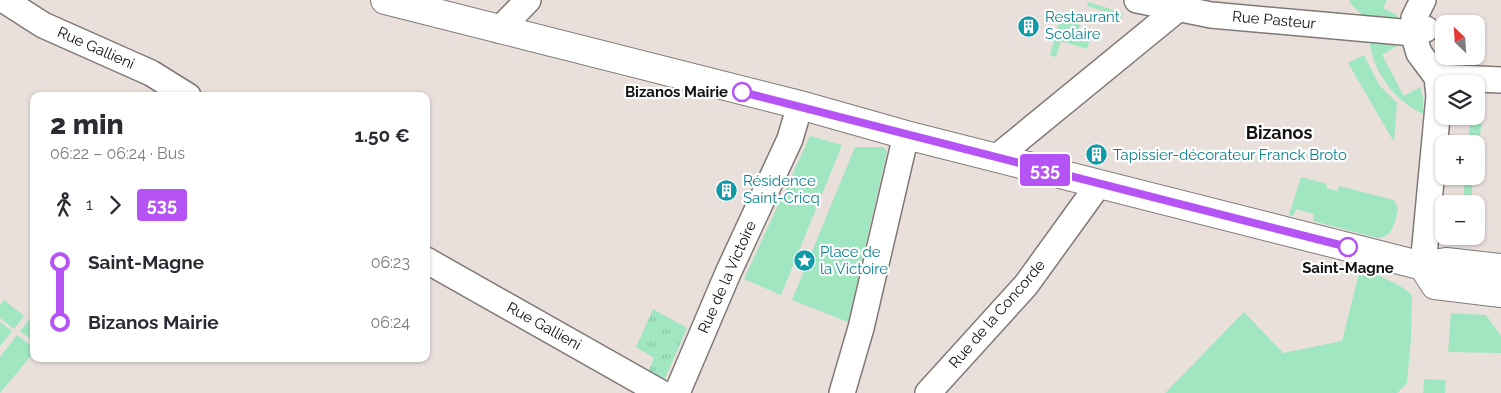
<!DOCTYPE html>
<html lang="fr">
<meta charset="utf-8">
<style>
body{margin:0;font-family:Raleway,sans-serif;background:#f2f2f3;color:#2b2b33;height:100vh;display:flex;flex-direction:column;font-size:19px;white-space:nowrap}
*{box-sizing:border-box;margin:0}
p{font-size:16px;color:#7c7c81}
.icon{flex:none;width:28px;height:28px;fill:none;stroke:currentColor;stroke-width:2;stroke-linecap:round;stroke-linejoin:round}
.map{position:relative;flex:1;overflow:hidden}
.drawer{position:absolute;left:30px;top:92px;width:400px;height:270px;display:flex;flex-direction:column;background:#fff;border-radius:10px;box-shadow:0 1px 4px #0004}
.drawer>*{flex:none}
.badge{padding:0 10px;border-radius:4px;font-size:18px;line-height:32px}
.needle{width:32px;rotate:335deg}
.buttons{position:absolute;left:1435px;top:15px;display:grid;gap:10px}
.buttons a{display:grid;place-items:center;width:50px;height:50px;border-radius:10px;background:#fff;box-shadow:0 1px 4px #0004;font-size:25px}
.map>.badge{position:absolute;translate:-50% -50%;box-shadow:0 0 0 2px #fff}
.legs{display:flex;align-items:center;gap:8px;height:55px;padding:0 20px;font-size:16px}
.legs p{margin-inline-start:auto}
.overview{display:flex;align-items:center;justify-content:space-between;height:85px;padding:0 20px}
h1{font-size:28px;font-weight:800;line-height:38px}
ul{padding:0 20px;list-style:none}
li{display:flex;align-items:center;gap:18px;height:60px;font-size:19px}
li i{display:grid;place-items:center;width:8px;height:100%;margin:0 6px;background:currentColor}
li i::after{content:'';width:12px;height:12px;margin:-6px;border:4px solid;border-radius:50%;background:#fff}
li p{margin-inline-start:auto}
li:first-child i{background:linear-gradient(#0000 50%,currentColor 0)}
li:last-child i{background:linear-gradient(currentColor 50%,#0000 0)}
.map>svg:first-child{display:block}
.grass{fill:#9fe6c1}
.park{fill:url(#park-tufts)}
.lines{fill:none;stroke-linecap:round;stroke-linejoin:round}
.minor-casing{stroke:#817976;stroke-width:28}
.major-casing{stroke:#817976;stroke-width:30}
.minor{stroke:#fff;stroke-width:25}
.major{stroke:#fff;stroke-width:28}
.line-1-casing{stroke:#fff;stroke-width:11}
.line-1{stroke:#b553f5;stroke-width:8}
.stop-1-dot{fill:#fff;stroke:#b553f5;stroke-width:2.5}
.labels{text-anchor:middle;stroke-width:4.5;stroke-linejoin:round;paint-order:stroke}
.culture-label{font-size:15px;fill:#0d838f;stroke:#fff;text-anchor:start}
.street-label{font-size:15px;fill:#13100f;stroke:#fff}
.stop-label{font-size:15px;font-weight:bold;fill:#13100f;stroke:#fff;text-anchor:end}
.quarter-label{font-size:18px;font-weight:bold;fill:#13100f;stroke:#fff}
</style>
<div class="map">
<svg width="1501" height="393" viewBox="0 0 1501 393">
<defs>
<pattern id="park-tufts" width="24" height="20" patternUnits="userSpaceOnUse" patternTransform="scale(1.25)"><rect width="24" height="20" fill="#9fe6c1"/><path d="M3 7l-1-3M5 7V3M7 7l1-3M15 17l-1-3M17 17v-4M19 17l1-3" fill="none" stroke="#88c4a5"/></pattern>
</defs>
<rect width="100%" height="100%" fill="#e9e0dc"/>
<!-- grass -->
<g class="grass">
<polygon points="1351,0 1387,0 1383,8 1397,15 1398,20 1365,18 1349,2"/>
<polygon points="1088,2 1123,13 1120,24 1110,21 1111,13 1087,6"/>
<polygon points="1061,16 1081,22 1079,30 1092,34 1087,49 1061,41 1056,57 1050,55"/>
<path d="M 1369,39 L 1393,39 L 1397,46 L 1382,55 L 1404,96 L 1420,87 L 1423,97 L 1423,114 C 1393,99 1373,72 1369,39 Z"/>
<polygon points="1364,55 1379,85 1397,103 1394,142 1348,63"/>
<polygon points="1476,101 1480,101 1478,119 1482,120 1479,143 1482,146 1479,155 1481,155 1479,177 1476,176 1476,144 1468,144 1471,116 1476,116"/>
<polygon points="810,136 842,145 781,295 744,279"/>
<polygon points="855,147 883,147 887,151 848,322 792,300"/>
<polygon points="1465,176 1473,176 1471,199 1463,199"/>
<path d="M 1301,177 L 1327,184 L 1326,188 L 1337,191 L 1339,186 L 1394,200 L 1398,208 C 1395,221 1394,237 1377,238 L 1313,221 L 1314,214 L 1296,209 L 1293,216 L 1289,215 Z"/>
<path d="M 1360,269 C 1370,271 1408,287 1412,296 L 1411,338 L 1407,383 L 1397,393 L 1165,393 L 1244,312 L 1283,353 L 1342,341 Z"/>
<polygon points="4,300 24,316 14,329 0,318 0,305"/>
<polygon points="1451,313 1486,315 1501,336 1501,353 1448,352"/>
<polygon points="31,317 34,319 34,342 20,331"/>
<polygon points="0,322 12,331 0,346"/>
<polygon points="17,335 34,348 34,352 0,393 0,357"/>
<polygon points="1424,379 1446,380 1445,393 1423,393"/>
</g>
<!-- park -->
<polygon class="park" points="653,309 687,328 663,383 647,375 654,358 636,347"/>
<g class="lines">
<defs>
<g id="minor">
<polyline points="4,0 43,25 151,73 188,96"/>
<polyline points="1137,0 1211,15 1413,33 1426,29"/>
<polyline points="499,30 528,0"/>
<polyline points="1437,77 1501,80"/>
<polyline points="997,157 1179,8"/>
<polyline points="426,260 661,393"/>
<polyline points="1423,266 1439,96 1437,77 1419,53 1413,33 1414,18 1423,0"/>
<polyline points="677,393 728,273 790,139 800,105"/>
<polyline points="842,393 861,328 906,135"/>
<polyline points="928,393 1026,285 1099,184"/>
</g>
<g id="major">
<polyline points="385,0 800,105 906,135 1423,266 1446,262 1501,268"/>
<polyline points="1423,266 1435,285 1501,293"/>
</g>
</defs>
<!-- minor casing -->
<use href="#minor" class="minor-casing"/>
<!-- major casing -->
<use href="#major" class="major-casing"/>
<!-- minor -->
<use href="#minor" class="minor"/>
<!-- major -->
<use href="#major" class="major"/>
</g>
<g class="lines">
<defs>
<polyline id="line-1" points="742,92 1348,247"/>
</defs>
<!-- line-1 casing -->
<use href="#line-1" class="line-1-casing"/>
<!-- line-1 -->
<use href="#line-1" class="line-1"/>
</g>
<!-- icons -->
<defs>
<symbol id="building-disc" viewBox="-11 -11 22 22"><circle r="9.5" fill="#0f9aa8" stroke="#fff"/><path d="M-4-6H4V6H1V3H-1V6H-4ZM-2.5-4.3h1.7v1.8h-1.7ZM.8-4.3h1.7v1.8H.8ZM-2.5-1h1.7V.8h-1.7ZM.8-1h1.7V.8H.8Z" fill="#fff"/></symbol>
<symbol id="sight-disc" viewBox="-11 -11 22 22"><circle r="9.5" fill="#0f9aa8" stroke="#fff"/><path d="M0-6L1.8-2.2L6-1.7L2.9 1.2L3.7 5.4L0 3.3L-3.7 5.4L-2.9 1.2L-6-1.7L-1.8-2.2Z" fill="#fff"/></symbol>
</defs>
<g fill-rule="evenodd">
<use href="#building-disc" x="1016" y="14" width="25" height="25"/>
<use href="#building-disc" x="1084" y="142" width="25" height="25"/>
<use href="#building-disc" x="714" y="178" width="25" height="25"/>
<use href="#sight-disc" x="792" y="248" width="25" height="25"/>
</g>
<!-- markers -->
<g class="stop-1-dot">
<circle cx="742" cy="92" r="9"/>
<circle cx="1348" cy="247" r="9"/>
</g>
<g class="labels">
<!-- culture labels -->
<g class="culture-label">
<text x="1045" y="22">Restaurant<tspan x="1045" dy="17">Scolaire</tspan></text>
<text x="1113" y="160">Tapissier-décorateur Franck Broto</text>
<text x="743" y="186">Résidence<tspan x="743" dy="17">Saint-Cricq</tspan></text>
<text x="820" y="257">Place de<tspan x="820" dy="17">la Victoire</tspan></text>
</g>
<!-- street labels -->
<g class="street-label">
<text transform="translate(1274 20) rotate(5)" y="5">Rue Pasteur</text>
<text transform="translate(96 48) rotate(24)" y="5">Rue Gallieni</text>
<text transform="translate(727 277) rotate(-66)" y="5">Rue de la Victoire</text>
<text transform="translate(997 314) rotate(-49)" y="5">Rue de la Concorde</text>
<text transform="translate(544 326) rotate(29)" y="5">Rue Gallieni</text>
</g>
<!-- stop labels -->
<g class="stop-label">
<text x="728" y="97">Bizanos Mairie</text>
<text x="1348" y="273" text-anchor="middle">Saint-Magne</text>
</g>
<!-- quarter labels -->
<g class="quarter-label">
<text x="1279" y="139">Bizanos</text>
</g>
</g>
</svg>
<div class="buttons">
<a><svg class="needle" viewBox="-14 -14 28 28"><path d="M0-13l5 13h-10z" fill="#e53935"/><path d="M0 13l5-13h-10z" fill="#7c7c81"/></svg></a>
<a><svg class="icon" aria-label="layers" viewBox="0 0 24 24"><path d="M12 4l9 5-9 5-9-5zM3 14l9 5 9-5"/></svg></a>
<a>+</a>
<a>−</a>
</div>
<b class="badge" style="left:1045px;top:170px;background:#b553f5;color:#fff">535</b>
<section class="drawer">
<div class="overview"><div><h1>2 min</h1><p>06:22 – 06:24 · Bus</p></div><b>1.50 €</b></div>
<div class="legs"><svg class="icon" aria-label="walk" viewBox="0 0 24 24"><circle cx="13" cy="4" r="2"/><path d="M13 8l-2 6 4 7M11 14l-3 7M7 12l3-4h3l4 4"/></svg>1<svg class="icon" aria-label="forward" viewBox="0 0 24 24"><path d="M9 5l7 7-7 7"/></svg><b class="badge" style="background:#b553f5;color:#fff">535</b></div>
<ul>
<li><i style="color:#b553f5"></i><b>Saint-Magne</b><p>06:23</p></li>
<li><i style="color:#b553f5"></i><b>Bizanos Mairie</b><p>06:24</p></li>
</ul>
</section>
</div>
